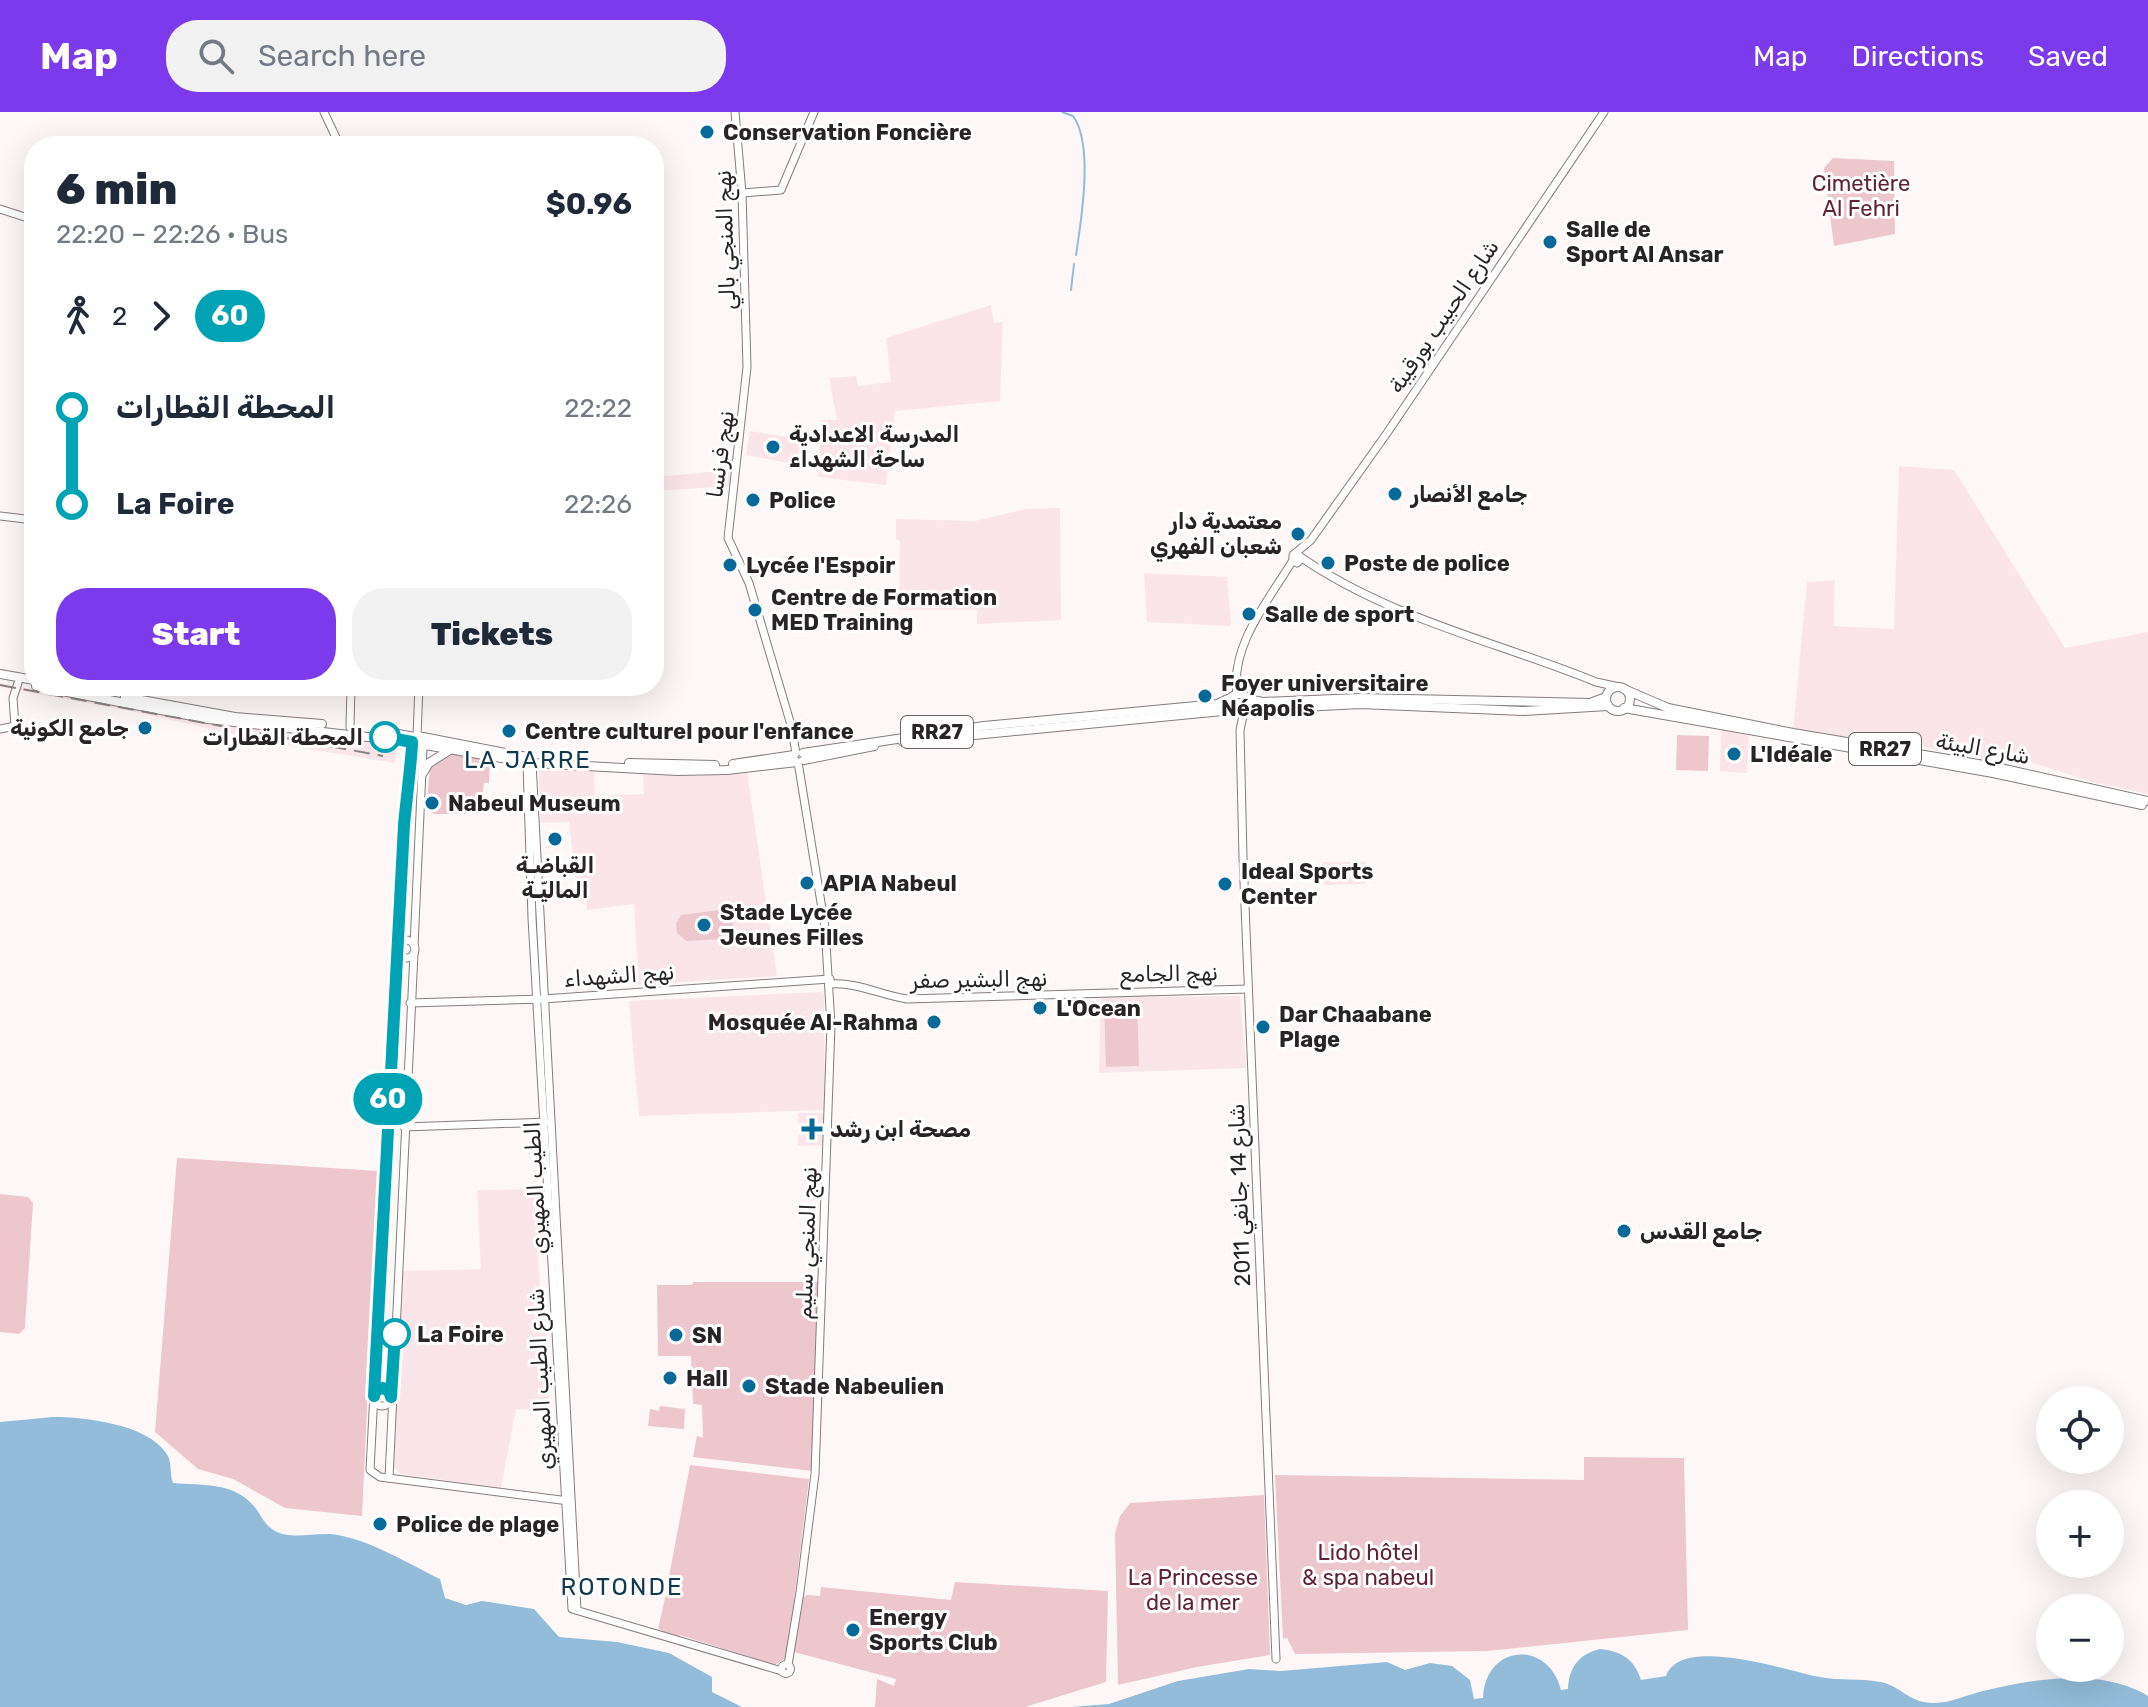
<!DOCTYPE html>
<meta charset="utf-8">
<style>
body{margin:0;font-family:Rubik,Cairo,sans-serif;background:#f2f2f3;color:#1f2937;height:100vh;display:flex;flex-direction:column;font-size:30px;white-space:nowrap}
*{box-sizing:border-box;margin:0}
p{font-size:26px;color:#747a83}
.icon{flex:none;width:44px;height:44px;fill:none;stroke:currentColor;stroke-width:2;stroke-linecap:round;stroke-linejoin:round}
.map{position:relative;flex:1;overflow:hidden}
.sheet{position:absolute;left:24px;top:24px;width:640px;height:560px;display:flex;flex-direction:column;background:#fff;border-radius:32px;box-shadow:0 8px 32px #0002}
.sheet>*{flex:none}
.badge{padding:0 16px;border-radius:26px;font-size:28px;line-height:52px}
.controls{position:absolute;left:2036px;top:1274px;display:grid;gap:16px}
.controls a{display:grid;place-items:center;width:88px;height:88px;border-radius:50%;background:#fff;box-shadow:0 8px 32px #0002;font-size:40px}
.map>.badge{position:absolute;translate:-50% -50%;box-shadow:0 0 0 4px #fff}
.legs{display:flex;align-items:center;gap:12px;height:88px;padding:0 32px;font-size:26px}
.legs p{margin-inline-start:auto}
.head{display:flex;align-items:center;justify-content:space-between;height:136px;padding:0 32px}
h1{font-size:44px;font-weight:800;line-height:60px}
.primary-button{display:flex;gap:16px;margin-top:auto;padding:16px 32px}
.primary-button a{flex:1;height:92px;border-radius:32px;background:#7c3aed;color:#fff;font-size:32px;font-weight:800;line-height:92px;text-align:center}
.primary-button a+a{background:#f2f2f3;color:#1f2937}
ul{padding:0 32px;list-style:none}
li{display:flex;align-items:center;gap:28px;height:96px;font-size:30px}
li i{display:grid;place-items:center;width:12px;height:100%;margin:0 10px;background:currentColor}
li i::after{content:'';width:20px;height:20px;margin:-10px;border:6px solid;border-radius:50%;background:#fff}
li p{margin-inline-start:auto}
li:first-child i{background:linear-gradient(#0000 50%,currentColor 0)}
li:last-child i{background:linear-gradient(currentColor 50%,#0000 0)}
header{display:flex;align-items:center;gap:48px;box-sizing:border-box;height:112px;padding:0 40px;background:#7c3aed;color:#fff}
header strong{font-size:38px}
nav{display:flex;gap:44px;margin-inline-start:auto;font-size:28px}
.search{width:560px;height:72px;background:#f2f2f3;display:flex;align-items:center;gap:20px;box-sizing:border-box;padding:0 28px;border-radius:32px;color:#747a83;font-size:30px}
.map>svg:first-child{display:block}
.built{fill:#fae6ea}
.green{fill:#eec6cd}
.water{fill:#92bcd9}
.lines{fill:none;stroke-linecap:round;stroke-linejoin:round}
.stream{stroke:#92bcd9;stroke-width:2}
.secondary-casing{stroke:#867c7e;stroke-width:9}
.primary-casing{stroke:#867c7e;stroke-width:10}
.secondary{stroke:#fff;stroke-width:7}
.primary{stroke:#fff;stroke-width:8}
.rail{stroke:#888283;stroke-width:2;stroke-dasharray:16 8;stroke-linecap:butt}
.line-1-casing{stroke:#fff;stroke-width:18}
.line-1{stroke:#00a3b4;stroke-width:12}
.poi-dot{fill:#076998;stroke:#fff;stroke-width:3}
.stop-1-dot{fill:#fff;stroke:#00a3b4;stroke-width:4}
.labels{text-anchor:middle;stroke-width:6;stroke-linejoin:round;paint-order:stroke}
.shield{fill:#fff;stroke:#686666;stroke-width:2}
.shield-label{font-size:20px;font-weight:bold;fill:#282425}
.poi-label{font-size:22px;font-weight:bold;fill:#282425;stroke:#fff;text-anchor:start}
.park-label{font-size:22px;fill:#602234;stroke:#fff}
.street-label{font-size:22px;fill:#282425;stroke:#fff}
.stop-label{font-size:22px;font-weight:bold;fill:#282425;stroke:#fff;text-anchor:end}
.neighbourhood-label{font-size:24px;letter-spacing:2px;fill:#113950;stroke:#fff}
</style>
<header>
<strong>Map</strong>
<div class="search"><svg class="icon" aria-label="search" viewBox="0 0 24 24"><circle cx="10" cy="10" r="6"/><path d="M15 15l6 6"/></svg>Search here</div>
<nav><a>Map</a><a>Directions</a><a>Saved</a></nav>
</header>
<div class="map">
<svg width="2148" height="1595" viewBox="0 0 2148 1595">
<rect width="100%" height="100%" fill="#fef7f8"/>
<!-- built -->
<g class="built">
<polygon points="991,193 994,211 1003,210 1000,289 895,299 886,373 818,365 821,308 837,308 829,266 856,264 858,274 891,270 886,226"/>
<polygon points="750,319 800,327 798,353 746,343"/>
<polygon points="1899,354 1954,358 2065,536 2148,520 2148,682 2096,671 1986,636 1985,647 1897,630 1793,619 1807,470 1835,468 1834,514 1894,517"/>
<polygon points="732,358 733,374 654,379 654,365"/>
<polygon points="1060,396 1061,508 977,512 977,498 899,498 900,429 896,427 896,407 975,409 1027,397"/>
<polygon points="1144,461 1227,465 1231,514 1147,510"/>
<polygon points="0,571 222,613 397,633 395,651 272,631 136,600 0,575"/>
<polygon points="1725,617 1749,624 1747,661 1720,659 1721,619"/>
<polygon points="594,658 595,684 644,682 643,662 747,660 777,864 639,873 634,792 587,798 585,772 576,772 569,710 540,711 539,659"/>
<polygon points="1323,750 1366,750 1366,772 1324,773"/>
<polygon points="821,880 824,883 825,998 639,1004 629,889"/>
<polygon points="1240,884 1246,956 1099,961 1101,885"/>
<polygon points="798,1001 825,1001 825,1033 798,1034"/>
<polygon points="535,1077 541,1193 545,1194 547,1223 543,1224 545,1258 551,1298 516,1297 501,1376 401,1362 392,1354 401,1159 481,1157 477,1078"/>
</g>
<!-- green -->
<g class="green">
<polygon points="1833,46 1894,49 1895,122 1834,134 1824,56"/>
<polygon points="1677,623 1709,624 1708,659 1676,658"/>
<polygon points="450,642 490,648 489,671 484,671 480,702 434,702 426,698 430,656"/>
<path d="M 720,798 C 731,802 735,809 731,820 L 723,827 L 686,829 L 677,821 L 676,811 L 681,803 Z"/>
<polygon points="1137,890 1139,954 1106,955 1104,891"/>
<polygon points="177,1046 378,1059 362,1404 285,1396 233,1367 198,1357 155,1320"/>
<polygon points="0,1082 28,1085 33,1091 25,1216 19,1222 0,1220"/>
<polygon points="693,1170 821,1170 812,1359 693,1345 697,1324 703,1326 702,1293 693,1292 691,1244 658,1244 657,1173 692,1173"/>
<polygon points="660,1294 685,1297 684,1317 648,1314 650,1297 659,1299"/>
<polygon points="1584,1345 1684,1346 1688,1518 1487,1539 1295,1542 1287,1526 1283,1527 1275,1363 1584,1368"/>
<polygon points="690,1353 809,1367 787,1545 775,1553 680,1523 678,1527 658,1517 665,1486 669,1481 667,1475"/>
<polygon points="1264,1383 1270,1543 1197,1555 1118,1573 1115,1422 1120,1404 1130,1391"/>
<polygon points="955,1470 1108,1479 1106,1570 1025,1595 875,1595 877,1567 894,1574 896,1567 794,1540 802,1487 806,1483 820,1484 821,1475 951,1488"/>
</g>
<!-- water -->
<g class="water">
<path d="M 53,1305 C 84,1305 147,1312 166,1341 C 173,1350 169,1361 173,1371 C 201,1374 231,1369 253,1393 C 262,1403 264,1414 277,1420 C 294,1428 319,1419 338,1423 C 374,1430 407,1451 440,1467 L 445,1486 L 466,1493 L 482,1489 L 534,1497 L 559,1525 L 617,1530 L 669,1541 L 712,1565 L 712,1580 L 742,1595 L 0,1595 L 0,1310 Z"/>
<path d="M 1600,1537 C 1622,1539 1635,1548 1641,1568 L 1666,1564 C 1681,1522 1787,1559 1820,1565 C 1840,1569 1860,1566 1880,1570 C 1896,1572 1909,1588 1924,1590 C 1946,1594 1962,1584 1983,1579 C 2033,1567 2096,1556 2143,1581 L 2148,1584 L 2148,1595 L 1071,1595 L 1109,1592 L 1178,1569 L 1249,1557 L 1281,1559 L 1387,1550 L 1405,1558 L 1430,1551 L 1452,1554 L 1470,1568 L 1474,1587 L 1483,1586 C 1485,1532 1548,1527 1561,1578 L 1568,1577 C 1569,1555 1579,1542 1600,1537 Z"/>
</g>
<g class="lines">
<!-- stream -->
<g class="stream">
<path d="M 1062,0 L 1073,4 C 1094,32 1081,110 1076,143"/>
<polyline points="1071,178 1074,152"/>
</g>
<defs>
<g id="secondary">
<polyline points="324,0 340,34"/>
<polyline points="735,0 742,81 747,255 728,426 749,471 791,613 796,641"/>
<polyline points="742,81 781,78 814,0"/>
<polyline points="0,97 34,108"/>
<polyline points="0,404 34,408"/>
<polyline points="1297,442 1302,446 1297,451 1293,448 1293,443 1311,428 1387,321 1604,0"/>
<path d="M 1302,446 C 1391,507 1498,530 1596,570 L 1619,575"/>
<path d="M 1237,582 C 1230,533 1269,488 1293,448"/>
<polyline points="1244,599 1240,618 1243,745 1276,1547"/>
<polyline points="350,615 351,574"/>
<polyline points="0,617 15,614 13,586 18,571"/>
<polyline points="417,624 419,574"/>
<polyline points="532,651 577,1498"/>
<polyline points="527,652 532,806 572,1497 782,1559"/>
<circle cx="406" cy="837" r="9"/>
<polyline points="398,834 407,659 414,636"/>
<polyline points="414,834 423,636"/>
<polyline points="397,840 370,1358 380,1365 569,1389"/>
<path d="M 830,872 C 858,870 880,883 907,887 L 1248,877"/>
<polyline points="410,891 543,887 830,867"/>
<polyline points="404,1015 548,1010"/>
<circle cx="382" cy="1285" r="9"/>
<polyline points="389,1366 414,841"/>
<circle cx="786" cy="1557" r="4.5"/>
<polyline points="788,1553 800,1480 815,1362 831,913 825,815 798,650"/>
</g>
<g id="primary">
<polyline points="0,562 34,568"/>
<polyline points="36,574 208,607 412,630"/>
<circle cx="1618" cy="587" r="12"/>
<polyline points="1624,577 1668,596 1793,621 1996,655 2148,689"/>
<circle cx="1239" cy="591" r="9"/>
<polyline points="125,585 235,605 322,612"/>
<polyline points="1247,587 1263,590 1359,586 1590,591 1606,585"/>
<polyline points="1624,596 1993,661 2142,693"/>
<polyline points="1245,598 1360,592 1523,599 1608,594"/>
<polyline points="387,620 415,625"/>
<circle cx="418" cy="631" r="7"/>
<polyline points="423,625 527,645"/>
<polyline points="903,630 1233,598"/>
<polyline points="425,633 525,650"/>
<polyline points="803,641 984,614 1217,592 1232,585"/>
<polyline points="804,648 874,634"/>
<polyline points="532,651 677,659 727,658 797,650"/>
<polyline points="629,651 715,653"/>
<polyline points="733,652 794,643"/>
<polyline points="423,661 429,651 448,639"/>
</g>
</defs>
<!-- secondary casing -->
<use href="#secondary" class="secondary-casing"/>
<!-- primary casing -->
<use href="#primary" class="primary-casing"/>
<!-- secondary -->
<use href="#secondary" class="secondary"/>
<!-- primary -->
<use href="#primary" class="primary"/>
<!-- rail -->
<polyline class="rail" points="0,573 383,644"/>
</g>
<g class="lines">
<defs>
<path id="line-1" d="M 385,625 L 412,630 C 413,635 405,700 404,713 L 374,1284 L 376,1278 L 383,1276 L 389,1279 L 391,1285 L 395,1222"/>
</defs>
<!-- line-1 casing -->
<use href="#line-1" class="line-1-casing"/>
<!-- line-1 -->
<use href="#line-1" class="line-1"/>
</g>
<!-- markers -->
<g class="poi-dot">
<circle cx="707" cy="20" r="8"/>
<circle cx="1550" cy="130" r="8"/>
<circle cx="773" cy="335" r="8"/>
<circle cx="1395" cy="382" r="8"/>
<circle cx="753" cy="388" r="8"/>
<circle cx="1298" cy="422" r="8"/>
<circle cx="1328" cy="451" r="8"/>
<circle cx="730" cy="453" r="8"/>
<circle cx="755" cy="498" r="8"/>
<circle cx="1249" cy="502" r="8"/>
<circle cx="1205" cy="584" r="8"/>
<circle cx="145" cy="616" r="8"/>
<circle cx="509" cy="619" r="8"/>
<circle cx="1734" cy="642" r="8"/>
<circle cx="432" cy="691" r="8"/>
<circle cx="555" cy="727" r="8"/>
<circle cx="807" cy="771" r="8"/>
<circle cx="1225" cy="772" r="8"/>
<circle cx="704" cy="813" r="8"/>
<circle cx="1040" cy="896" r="8"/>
<circle cx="934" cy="910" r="8"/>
<circle cx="1263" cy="915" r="8"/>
<path d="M808 1005h8v8h8v8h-8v8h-8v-8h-8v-8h8z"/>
<circle cx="1624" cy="1119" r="8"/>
<circle cx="676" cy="1223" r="8"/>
<circle cx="670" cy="1266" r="8"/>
<circle cx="749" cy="1274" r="8"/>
<circle cx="380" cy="1412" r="8"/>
<circle cx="853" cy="1518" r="8"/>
</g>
<g class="stop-1-dot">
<circle cx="385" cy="625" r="14"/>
<circle cx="395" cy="1222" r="14"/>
</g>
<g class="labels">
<!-- shield labels -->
<g class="shield">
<rect x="901" y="604" width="72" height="32" rx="6"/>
<rect x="1849" y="621" width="72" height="32" rx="6"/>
</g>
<g class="shield-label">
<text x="937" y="627">RR27</text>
<text x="1885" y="644">RR27</text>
</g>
<!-- poi labels -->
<g class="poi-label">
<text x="723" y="28">Conservation Foncière</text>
<text x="1566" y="125">Salle de<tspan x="1566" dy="25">Sport Al Ansar</tspan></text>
<text x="789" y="330">المدرسة الاعدادية<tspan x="789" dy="25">ساحة الشهداء</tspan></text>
<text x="1411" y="390">جامع الأنصار</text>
<text x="769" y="396">Police</text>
<text x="1282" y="417" text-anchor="end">معتمدية دار<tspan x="1282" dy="25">شعبان الفهري</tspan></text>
<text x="1344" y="459">Poste de police</text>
<text x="746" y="461">Lycée l'Espoir</text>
<text x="771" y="493">Centre de Formation<tspan x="771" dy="25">MED Training</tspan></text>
<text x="1265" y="510">Salle de sport</text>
<text x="1221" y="579">Foyer universitaire<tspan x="1221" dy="25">Néapolis</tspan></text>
<text x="129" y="624" text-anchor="end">جامع الكونية</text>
<text x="525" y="627">Centre culturel pour l'enfance</text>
<text x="1750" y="650">L'Idéale</text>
<text x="448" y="699">Nabeul Museum</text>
<text x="555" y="761" text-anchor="middle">القباضـة<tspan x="555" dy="25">الماليّـة</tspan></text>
<text x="1241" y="767">Ideal Sports<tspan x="1241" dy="25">Center</tspan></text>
<text x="823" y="779">APIA Nabeul</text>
<text x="720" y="808">Stade Lycée<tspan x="720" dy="25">Jeunes Filles</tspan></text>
<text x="1056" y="904">L'Ocean</text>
<text x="1279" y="910">Dar Chaabane<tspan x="1279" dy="25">Plage</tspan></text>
<text x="918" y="918" text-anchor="end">Mosquée Al-Rahma</text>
<text x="830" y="1025">مصحة ابن رشد</text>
<text x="1640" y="1127">جامع القدس</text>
<text x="692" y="1231">SN</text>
<text x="686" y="1274">Hall</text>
<text x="765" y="1282">Stade Nabeulien</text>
<text x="396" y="1420">Police de plage</text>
<text x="869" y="1513">Energy<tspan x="869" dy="25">Sports Club</tspan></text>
</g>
<!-- park labels -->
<g class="park-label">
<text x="1861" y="79">Cimetière<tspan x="1861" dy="25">Al Fehri</tspan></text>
<text x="1368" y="1448">Lido hôtel<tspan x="1368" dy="25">&amp; spa nabeul</tspan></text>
<text x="1193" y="1473">La Princesse<tspan x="1193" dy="25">de la mer</tspan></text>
</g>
<!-- street labels -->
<g class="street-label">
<text transform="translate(725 128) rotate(-92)" y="8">نهج المنجي بالي</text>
<text transform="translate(1443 204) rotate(-56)" y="8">شارع الحبيب بورقيبة</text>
<text transform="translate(720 342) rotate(-82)" y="8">نهج فرنسا</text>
<text transform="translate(1983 636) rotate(10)" y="8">شارع البيئة</text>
<text transform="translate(1169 861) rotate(-1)" y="8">نهج الجامع</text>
<text transform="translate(619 863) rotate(-4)" y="8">نهج الشهداء</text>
<text transform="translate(979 867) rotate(-1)" y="8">نهج البشير صفر</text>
<text transform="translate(535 1076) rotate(-93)" y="8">الطيب المهيري</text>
<text transform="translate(1239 1083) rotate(-92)" y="8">شارع 14 جانفي 2011</text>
<text transform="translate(806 1131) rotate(-88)" y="8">نهج المنجي سليم</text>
<text transform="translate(540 1267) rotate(-93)" y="8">شارع الطيب المهيري</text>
</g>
<!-- stop labels -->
<g class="stop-label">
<text x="363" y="633">المحطة القطارات</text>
<text x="417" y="1230" text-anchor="start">La Foire</text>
</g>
<!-- neighbourhood labels -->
<g class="neighbourhood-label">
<text x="528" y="656">LA JARRE</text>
<text x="622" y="1483">ROTONDE</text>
</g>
</g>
</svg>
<div class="controls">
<a><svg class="icon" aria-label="locate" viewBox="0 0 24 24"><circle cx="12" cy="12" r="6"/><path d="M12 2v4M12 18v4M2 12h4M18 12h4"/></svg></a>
<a>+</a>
<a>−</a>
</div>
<b class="badge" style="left:388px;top:987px;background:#00a3b4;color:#fff">60</b>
<section class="sheet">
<div class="head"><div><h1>6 min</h1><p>22:20 – 22:26 · Bus</p></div><b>$0.96</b></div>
<div class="legs"><svg class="icon" aria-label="walk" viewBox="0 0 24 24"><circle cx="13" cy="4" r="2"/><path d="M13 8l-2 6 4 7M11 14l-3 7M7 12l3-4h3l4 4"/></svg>2<svg class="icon" aria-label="forward" viewBox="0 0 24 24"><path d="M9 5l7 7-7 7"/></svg><b class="badge" style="background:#00a3b4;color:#fff">60</b></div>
<ul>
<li><i style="color:#00a3b4"></i><b>المحطة القطارات</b><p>22:22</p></li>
<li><i style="color:#00a3b4"></i><b>La Foire</b><p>22:26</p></li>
</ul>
<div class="primary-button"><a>Start</a><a>Tickets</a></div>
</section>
</div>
